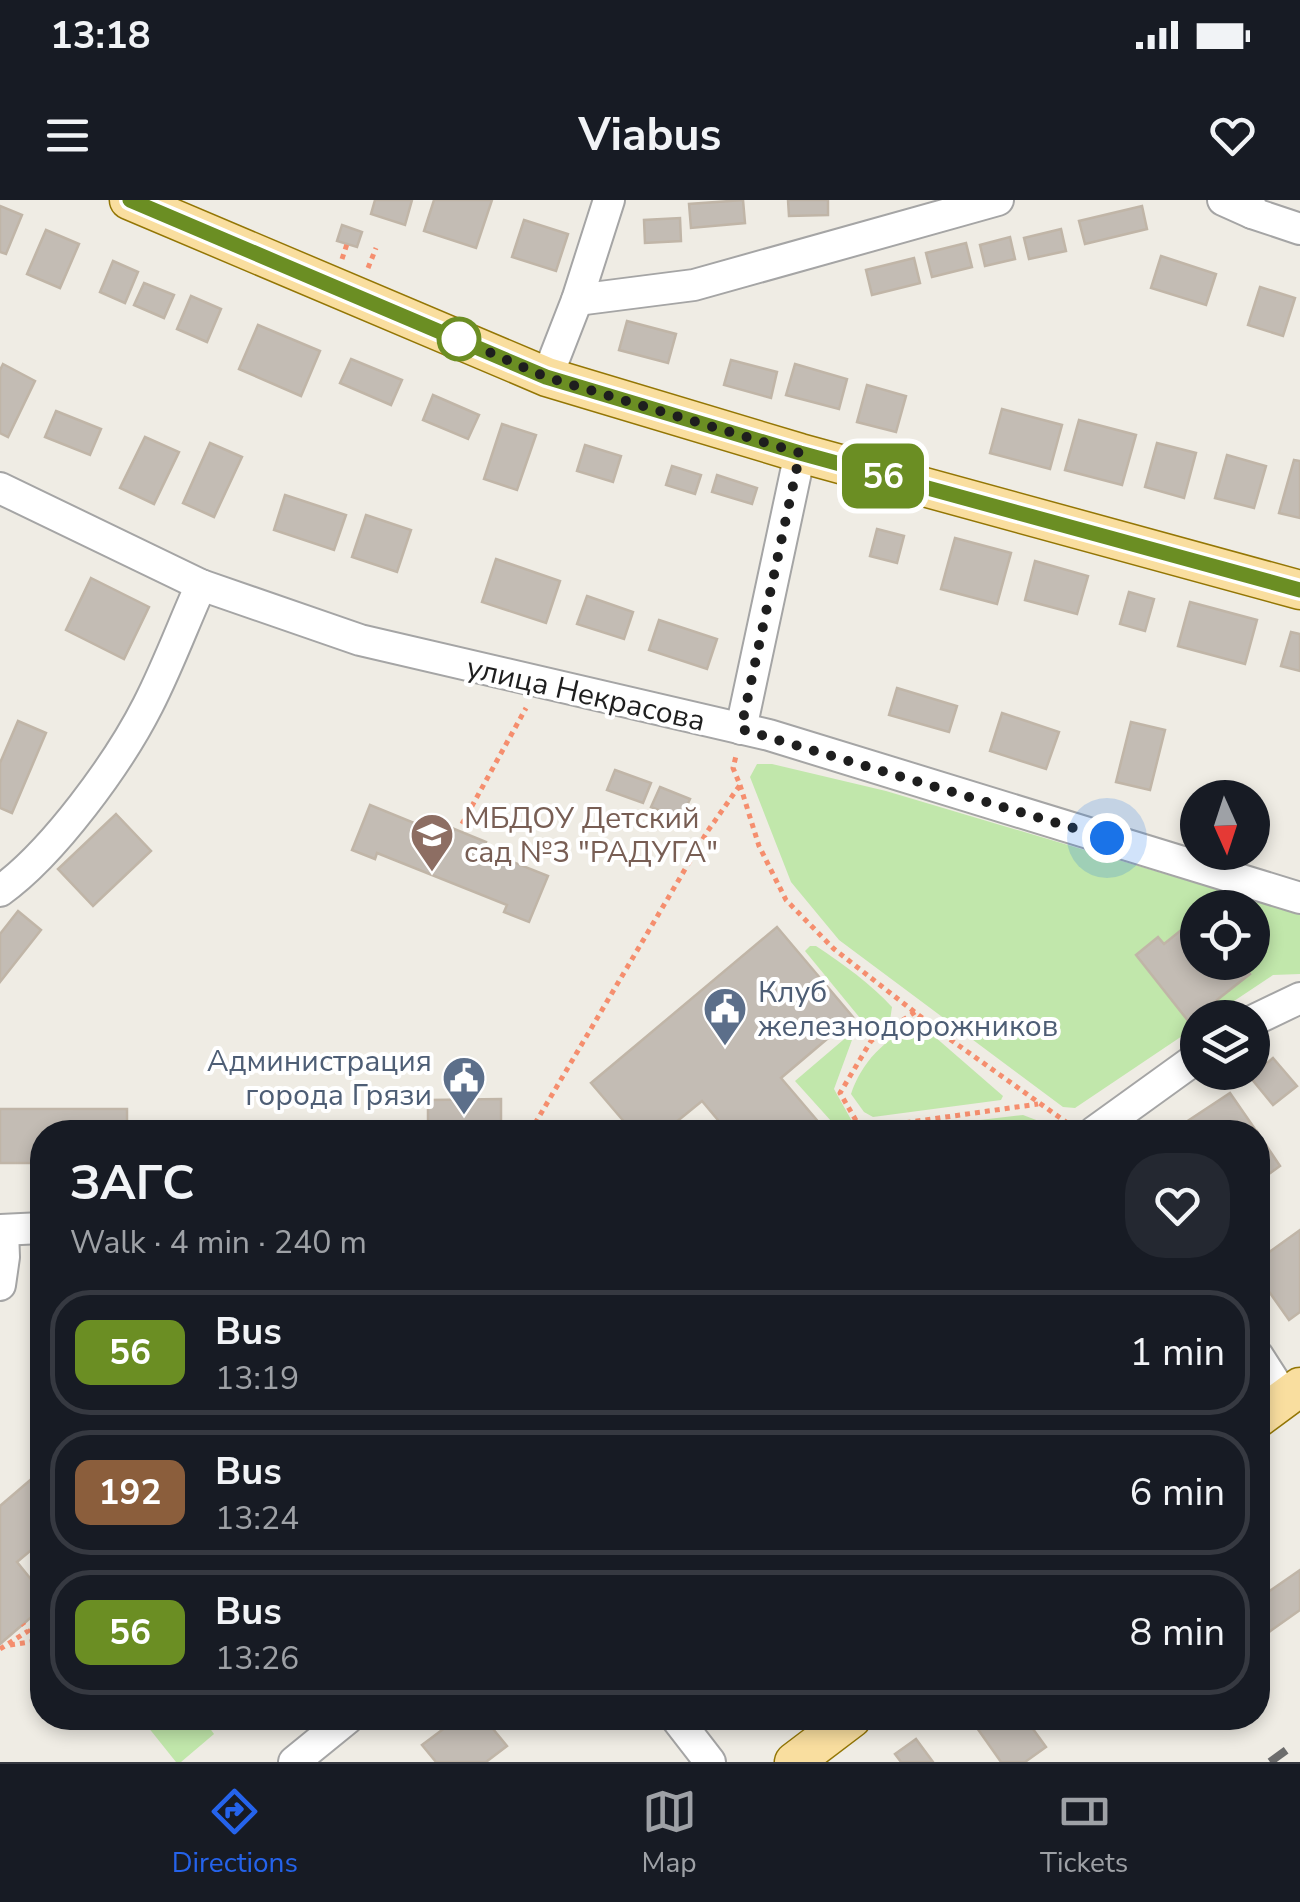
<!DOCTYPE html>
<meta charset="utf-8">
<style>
body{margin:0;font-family:"Nunito Sans",sans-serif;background:#242831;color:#f1f3f6;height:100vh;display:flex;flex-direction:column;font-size:38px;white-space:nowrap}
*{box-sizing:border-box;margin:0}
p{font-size:32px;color:#9ea1a6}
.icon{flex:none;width:55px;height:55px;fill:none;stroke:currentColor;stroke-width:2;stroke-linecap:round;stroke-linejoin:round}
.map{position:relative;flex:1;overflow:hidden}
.drawer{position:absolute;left:30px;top:920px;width:1240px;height:610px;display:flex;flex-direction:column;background:#171b24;border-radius:40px;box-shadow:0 5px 15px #0003}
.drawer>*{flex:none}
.badge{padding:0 20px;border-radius:15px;font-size:35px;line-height:65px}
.needle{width:65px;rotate:177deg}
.fabs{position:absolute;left:1180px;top:580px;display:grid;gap:20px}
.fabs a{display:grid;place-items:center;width:90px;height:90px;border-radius:50%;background:#171b24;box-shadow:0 5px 15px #0003;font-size:50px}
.you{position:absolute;width:50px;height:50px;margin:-25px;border:8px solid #fff;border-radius:50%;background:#1a73e8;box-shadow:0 0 0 15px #1a73e833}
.map>.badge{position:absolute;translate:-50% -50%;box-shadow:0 0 0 5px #fff}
.round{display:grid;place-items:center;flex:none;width:105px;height:105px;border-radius:40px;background:#242831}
.head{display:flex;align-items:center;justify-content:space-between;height:170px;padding:0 40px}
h1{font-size:48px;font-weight:700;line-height:75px}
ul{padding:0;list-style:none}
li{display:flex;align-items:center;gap:30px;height:125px;margin:0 20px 15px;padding:0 20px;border:5px solid #363941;border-radius:40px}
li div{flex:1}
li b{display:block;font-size:38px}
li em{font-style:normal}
li .badge{min-width:110px;font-weight:700;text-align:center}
.status{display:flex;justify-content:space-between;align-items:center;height:70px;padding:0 50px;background:#171b24;direction:ltr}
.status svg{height:28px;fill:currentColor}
header{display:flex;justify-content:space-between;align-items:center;height:130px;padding:0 40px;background:#171b24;font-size:45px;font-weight:700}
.tab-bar{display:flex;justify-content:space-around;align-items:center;height:140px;border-top:2px solid #363941;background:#171b24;font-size:28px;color:#9ea1a6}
.tab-bar a{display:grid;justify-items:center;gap:5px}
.tab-bar .current{color:#2563eb}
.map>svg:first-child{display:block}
.grass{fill:#c1e7ab;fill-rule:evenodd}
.building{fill:#c3bcb4;stroke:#c0b5a7;stroke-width:2.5}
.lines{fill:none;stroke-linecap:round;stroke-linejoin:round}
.minor-casing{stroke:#a5a5a5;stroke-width:34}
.major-casing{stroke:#937605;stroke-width:41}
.path{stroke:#f58e6e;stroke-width:5;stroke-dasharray:5 5;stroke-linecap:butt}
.minor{stroke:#fff;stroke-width:30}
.major{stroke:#f9de9f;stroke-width:38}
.rail{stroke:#6c6c6c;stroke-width:8;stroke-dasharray:20 20;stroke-linecap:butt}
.line-casing{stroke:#fff;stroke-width:22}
.line{stroke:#6b8e23;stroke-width:15}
.walk{stroke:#1e1e1e;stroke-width:10;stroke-dasharray:0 18}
.stop-dot{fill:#fff;stroke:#6b8e23;stroke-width:5}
.labels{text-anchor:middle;stroke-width:8;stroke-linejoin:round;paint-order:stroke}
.street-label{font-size:30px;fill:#1e1e1e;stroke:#fff}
.education-label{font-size:30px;fill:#785e54;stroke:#fff;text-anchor:start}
.service-label{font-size:30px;fill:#4e5e75;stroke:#fff;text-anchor:start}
</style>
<div class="status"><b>13:18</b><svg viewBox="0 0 49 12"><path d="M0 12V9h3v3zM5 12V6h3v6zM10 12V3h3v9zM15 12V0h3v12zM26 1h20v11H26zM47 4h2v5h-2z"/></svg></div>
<header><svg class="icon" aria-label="menu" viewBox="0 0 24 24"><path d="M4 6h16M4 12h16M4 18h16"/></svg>Viabus<svg class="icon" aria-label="heart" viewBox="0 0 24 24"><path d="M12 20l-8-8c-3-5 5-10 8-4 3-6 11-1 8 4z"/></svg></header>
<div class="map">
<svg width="1300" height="1562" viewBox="0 0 1300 1562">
<rect width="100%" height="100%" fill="#efece4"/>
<!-- grass -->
<g class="grass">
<path d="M 757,564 L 772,564 L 886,591 L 1300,714 L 1300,774 L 1273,775 L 1210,817 L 1198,818 L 1197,826 L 1075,908 L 1063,907 L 839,740 L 791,682 L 750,577 ZM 1198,708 L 1252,708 L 1252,762 L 1198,762 Z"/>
<path d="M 810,746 L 816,746 C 843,764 870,783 892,807 L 890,820 L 869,829 L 805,751 Z"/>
<path d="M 916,828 L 927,830 L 1003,896 L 1001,900 L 873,917 L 864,912 L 851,894 C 860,865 886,835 916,828 Z"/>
<polygon points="856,829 834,889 858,932 841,932 795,881"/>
<polygon points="1023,915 1052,926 1053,932 878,932"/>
<path d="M 159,1518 C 173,1531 190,1531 206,1523 L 214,1534 L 181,1562 L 176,1562 L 148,1527 Z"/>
</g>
<!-- building -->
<g class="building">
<polygon points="375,0 412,0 405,25 371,14"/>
<polygon points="434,0 492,0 476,48 424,31"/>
<polygon points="743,0 745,23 691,28 689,4"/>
<polygon points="788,0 828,0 828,15 789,16"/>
<polygon points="0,6 22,15 6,54 0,52"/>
<polygon points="1142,6 1147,29 1085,44 1079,21"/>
<polygon points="680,18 681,41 645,43 644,20"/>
<polygon points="524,20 568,34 556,71 512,57"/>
<polygon points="342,25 362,32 357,47 337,41"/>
<polygon points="1061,29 1066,51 1029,59 1024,38"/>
<polygon points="46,30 79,44 60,88 27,74"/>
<polygon points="1010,37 1015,59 985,66 980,45"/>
<polygon points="966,43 972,67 932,77 926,53"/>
<polygon points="1161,56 1216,74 1206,105 1151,88"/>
<polygon points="914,58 920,83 872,95 866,70"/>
<polygon points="113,61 138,72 125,103 100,92"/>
<polygon points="144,83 174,95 164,118 134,105"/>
<polygon points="1260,87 1295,98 1283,136 1248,125"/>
<polygon points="191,96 221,109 207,142 177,129"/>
<polygon points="627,121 676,134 668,163 619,150"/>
<polygon points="258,125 320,151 301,196 239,169"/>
<polygon points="351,159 402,180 391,205 340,183"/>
<polygon points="731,160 777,172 771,198 724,185"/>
<polygon points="3,164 35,181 8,237 0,233 0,170"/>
<polygon points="795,164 847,179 839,209 786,195"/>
<polygon points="867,185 906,196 896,232 857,222"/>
<polygon points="433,195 479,215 468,239 423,220"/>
<polygon points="1002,209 1062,225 1050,269 990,253"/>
<polygon points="56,211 101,229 90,255 45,237"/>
<polygon points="1079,220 1136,235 1122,285 1065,270"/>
<polygon points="502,224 536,235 517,290 484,279"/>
<polygon points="145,237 179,252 154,304 120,288"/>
<polygon points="210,243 242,257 214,317 183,303"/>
<polygon points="1157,243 1196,253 1184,298 1145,287"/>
<polygon points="585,245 621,256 613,282 577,271"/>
<polygon points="1227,255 1266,266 1254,308 1215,298"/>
<polygon points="1294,260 1300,261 1300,318 1279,313"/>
<polygon points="672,266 701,275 695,294 666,285"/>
<polygon points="717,275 757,288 752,304 712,292"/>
<polygon points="285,295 346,315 334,350 274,330"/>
<polygon points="366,315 411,330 397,372 352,357"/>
<polygon points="877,329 904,336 897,363 870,356"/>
<polygon points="955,338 1011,353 997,404 941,389"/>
<polygon points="496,359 560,381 546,423 482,402"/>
<polygon points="1035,361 1088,376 1077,414 1025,400"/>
<polygon points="91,378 149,407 124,459 66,430"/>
<polygon points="1129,392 1154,399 1145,431 1120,424"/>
<polygon points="587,396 633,412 624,439 577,424"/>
<polygon points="1190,402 1257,420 1245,464 1178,446"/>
<polygon points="659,420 717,439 707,469 649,450"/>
<polygon points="1291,432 1300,434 1300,471 1281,466"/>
<polygon points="897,488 957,506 949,532 889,515"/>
<polygon points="1002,513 1059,532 1046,569 990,551"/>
<polygon points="18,521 46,533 12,613 0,608 0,563"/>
<polygon points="1131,522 1165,530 1150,590 1116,582"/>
<polygon points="615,570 651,583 643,603 607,590"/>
<polygon points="660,587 690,599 681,619 651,607"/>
<polygon points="370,605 436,632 440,623 486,642 483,650 548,676 529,722 504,712 507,705 377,653 375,659 352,650"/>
<polygon points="116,614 151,651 93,706 58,669"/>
<polygon points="18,711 41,730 0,782 0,734"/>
<polygon points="777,727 853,817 781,878 827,932 728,932 702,901 664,932 633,932 591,883"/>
<polygon points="1198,730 1198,762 1241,762 1250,774 1189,822 1136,755 1158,737 1164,744 1180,731 1186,739"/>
<polygon points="1273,858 1297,886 1273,905 1250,877"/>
<polygon points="1230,893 1257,932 1171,932"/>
<polygon points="501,899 501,932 428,932 428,900"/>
<polygon points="0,909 127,909 127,932 42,932 42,963 0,963"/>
<polygon points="1258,933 1280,966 1258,982"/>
<polygon points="1300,1030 1300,1112 1289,1120 1258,1076 1258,1060"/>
<polygon points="42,1270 42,1341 17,1362 42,1393 42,1408 0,1444 0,1306"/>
<polygon points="1300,1370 1300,1410 1269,1432 1258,1416 1258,1399"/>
<polygon points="458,1518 484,1518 507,1546 486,1562 436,1562 422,1545"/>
<polygon points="970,1518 1025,1518 1046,1547 1025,1562 1001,1562"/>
<polygon points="916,1539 933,1562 901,1562 895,1554"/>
</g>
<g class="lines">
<defs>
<g id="minor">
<polyline points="1223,0 1252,13 1249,0"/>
<polyline points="1252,13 1300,29"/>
<polyline points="577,100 694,85 998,0"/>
<polyline points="547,177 577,100 609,0"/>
<polyline points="0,288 201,385 360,440 769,535 1300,698"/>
<polyline points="741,529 800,253"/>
<path d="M 0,691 C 53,653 118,564 148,505 C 168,466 183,425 201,385"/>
<polyline points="1252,821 1300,798"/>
<polyline points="1094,932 1198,857"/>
<polyline points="0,1030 42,1028"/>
<polyline points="0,1085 4,1057 3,1030"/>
<polyline points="1258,1156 1285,1198"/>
<polyline points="676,1518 710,1562"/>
<polyline points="294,1562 348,1518"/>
</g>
<g id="major">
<polyline points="129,0 547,177 800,253 1300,390"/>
<polyline points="1258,1218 1300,1187"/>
<polyline points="794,1562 852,1518"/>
</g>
</defs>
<!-- minor casing -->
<use href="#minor" class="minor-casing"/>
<!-- major casing -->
<use href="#major" class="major-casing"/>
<!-- path -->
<g class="path">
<polyline points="342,59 347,44"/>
<polyline points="368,68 376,48"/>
<polyline points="740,585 759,646 786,700 834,749 944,835 1066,922"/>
<polyline points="462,624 526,508"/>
<polyline points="915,812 871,841 840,893 861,929 1038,904"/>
<polyline points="530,932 707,632 740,585 733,568 736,556"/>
<polyline points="10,1445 37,1441"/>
<polyline points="0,1449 28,1431 23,1424"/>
</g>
<!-- minor -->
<use href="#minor" class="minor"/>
<!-- major -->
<use href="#major" class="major"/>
<!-- rail -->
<polyline class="rail" points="1270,1562 1300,1540"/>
</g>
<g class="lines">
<defs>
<polyline id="line" points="130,0 546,177 800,253 1300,390"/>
</defs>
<!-- line casing -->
<use href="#line" class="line-casing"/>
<!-- line -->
<use href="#line" class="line"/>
<!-- walk -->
<polyline class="walk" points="459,139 450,135 546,177 800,253 741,529 1107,638"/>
</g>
<!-- icons -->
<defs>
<symbol id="school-pin" viewBox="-11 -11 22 30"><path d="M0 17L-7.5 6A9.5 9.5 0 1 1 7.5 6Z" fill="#8d6e63" stroke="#fff"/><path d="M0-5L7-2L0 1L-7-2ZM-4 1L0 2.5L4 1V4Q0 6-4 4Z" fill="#fff"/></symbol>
<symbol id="civic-pin" viewBox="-11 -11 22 30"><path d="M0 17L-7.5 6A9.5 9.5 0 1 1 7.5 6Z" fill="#5c6f8a" stroke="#fff"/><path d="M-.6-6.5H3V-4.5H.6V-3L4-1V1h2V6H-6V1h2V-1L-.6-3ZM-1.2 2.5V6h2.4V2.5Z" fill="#fff"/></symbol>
</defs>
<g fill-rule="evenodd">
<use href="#school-pin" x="407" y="610" width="50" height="68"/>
<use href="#civic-pin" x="700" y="784" width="50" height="68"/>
<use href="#civic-pin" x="439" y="853" width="50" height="68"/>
</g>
<!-- markers -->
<circle class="stop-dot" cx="459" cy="139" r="20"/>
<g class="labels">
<!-- street labels -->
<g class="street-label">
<text transform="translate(586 494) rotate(13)" y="10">улица Некрасова</text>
</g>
<!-- education labels -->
<g class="education-label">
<text x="464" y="628">МБДОУ Детский<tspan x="464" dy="34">сад №3 "РАДУГА"</tspan></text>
</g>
<!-- service labels -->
<g class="service-label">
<text x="758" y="802">Клуб<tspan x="758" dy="34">железнодорожников</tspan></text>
<text x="432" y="871" text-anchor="end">Администрация<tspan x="432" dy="34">города Грязи</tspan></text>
</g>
</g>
</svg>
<div class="fabs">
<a><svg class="needle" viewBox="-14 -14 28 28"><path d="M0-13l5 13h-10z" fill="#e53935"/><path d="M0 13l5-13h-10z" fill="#9ea1a6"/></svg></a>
<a><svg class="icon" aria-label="locate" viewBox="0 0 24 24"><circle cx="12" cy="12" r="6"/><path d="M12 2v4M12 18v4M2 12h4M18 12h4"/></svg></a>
<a><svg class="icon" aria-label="layers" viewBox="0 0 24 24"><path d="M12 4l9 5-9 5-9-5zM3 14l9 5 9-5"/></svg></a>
</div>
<div class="you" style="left:1107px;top:638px"></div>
<b class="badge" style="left:883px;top:276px;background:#6b8e23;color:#fff">56</b>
<section class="drawer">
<div class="head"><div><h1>ЗАГС</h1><p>Walk · 4 min · 240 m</p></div><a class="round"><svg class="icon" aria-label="heart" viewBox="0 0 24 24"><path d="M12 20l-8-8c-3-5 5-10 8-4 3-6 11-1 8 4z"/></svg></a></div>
<ul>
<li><span class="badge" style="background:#6b8e23;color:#fff">56</span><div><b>Bus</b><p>13:19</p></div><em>1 min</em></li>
<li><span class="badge" style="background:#8b5e3c;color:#fff">192</span><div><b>Bus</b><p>13:24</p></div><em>6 min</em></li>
<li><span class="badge" style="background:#6b8e23;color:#fff">56</span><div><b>Bus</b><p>13:26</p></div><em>8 min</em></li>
</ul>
</section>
</div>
<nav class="tab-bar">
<a class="current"><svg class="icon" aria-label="directions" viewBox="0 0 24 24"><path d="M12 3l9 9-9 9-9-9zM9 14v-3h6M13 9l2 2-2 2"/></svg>Directions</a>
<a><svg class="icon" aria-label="map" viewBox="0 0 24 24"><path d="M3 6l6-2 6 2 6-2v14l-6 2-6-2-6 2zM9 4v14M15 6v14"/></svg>Map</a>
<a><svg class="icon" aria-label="tickets" viewBox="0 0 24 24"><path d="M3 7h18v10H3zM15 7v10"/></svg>Tickets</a>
</nav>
